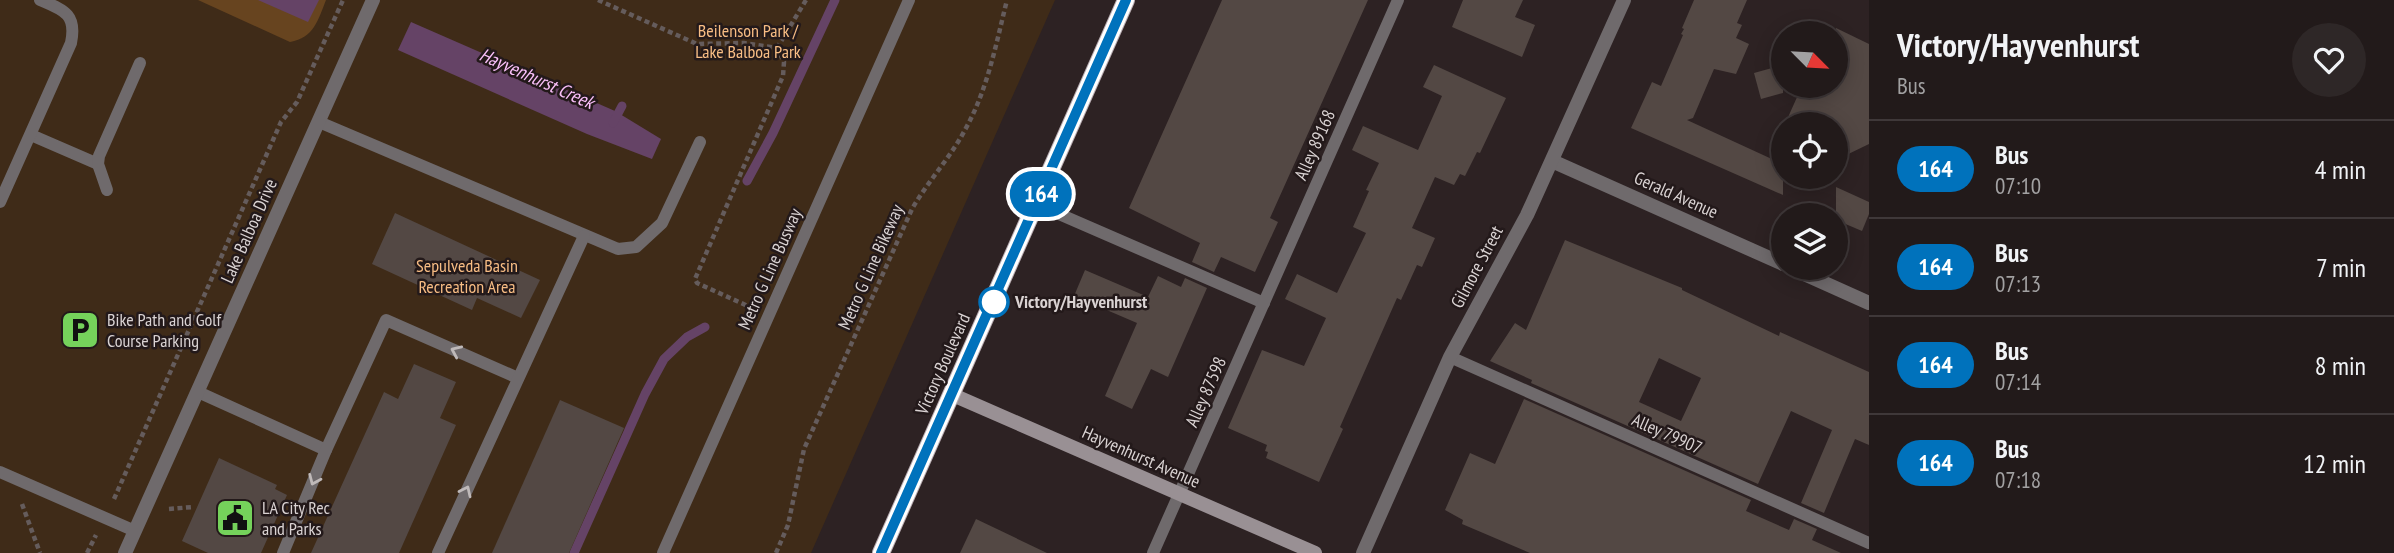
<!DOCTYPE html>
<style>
body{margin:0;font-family:"PT Sans Narrow",sans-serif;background:#2e2727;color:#f1f3f6;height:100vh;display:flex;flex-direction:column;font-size:26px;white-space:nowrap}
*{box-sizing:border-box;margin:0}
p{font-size:23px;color:#a2a1a2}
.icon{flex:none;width:38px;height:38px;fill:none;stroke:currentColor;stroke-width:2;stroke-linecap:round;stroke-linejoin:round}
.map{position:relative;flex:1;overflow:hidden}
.drawer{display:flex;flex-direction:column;background:#221a1a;width:525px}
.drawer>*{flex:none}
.badge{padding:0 14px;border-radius:23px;font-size:24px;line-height:46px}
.needle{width:46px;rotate:114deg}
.buttons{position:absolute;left:1771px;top:21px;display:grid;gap:14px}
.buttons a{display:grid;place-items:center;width:77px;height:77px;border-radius:50%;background:#221a1a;box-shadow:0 4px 18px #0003,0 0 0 2px #3f3839;font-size:35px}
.map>.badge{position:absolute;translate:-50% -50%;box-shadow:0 0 0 4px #fff}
.round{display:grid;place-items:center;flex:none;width:74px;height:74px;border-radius:37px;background:#2e2727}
.headline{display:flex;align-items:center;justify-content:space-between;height:119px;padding:0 28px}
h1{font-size:33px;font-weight:600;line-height:52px}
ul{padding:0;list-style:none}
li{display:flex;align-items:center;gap:21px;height:98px;padding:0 28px;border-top:2px solid #3f3839}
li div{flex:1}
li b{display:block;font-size:26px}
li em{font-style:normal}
li .badge{min-width:77px;font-weight:700;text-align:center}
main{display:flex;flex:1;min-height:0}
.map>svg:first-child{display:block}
.green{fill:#3f2b18}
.forest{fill:#67441f}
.water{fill:#654366}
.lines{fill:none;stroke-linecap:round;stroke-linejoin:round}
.stream{stroke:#654366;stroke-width:9}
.building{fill:#534844;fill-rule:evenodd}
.path{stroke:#655c5c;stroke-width:4.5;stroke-dasharray:5 3.5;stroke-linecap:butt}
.service{stroke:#6f6a6c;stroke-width:12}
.minor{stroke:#6f6a6c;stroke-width:14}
.secondary{stroke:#999094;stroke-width:14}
.primary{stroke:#b9aeb3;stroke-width:18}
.oneway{stroke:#bfb9b9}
.line-casing{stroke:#fff;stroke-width:16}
.line{stroke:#0072bc;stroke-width:10}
.stop-dot{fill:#fff;stroke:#0072bc;stroke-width:3.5}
.labels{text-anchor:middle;stroke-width:5;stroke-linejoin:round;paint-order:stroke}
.park-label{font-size:18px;fill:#f8bd84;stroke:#23191a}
.street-label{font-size:18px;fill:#dad3d3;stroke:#23191a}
.stop-label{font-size:18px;font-weight:bold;fill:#dad3d3;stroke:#23191a;text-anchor:start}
.poi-label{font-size:18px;fill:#dad3d3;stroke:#23191a;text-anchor:start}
.water-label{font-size:19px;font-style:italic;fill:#f9bff9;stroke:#23191a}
</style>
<main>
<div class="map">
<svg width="1869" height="553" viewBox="0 0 1869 553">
<rect width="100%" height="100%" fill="#2d2223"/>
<!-- green -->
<polygon class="green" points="0,0 1055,0 811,553 0,553"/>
<!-- forest -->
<path class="forest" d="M 198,0 L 326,0 C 318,20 314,38 290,42 Z"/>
<!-- water -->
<g class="water">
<polygon points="258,0 319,0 308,22"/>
<polygon points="411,22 615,111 661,139 652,159 587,134 398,50"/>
</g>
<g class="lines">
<!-- stream -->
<g class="stream">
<polyline points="613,123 622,106"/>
<polyline points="747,181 773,133 835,0"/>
<polyline points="574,553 645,394 664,359 687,337 705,327"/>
</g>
</g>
<!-- building -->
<g class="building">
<polygon points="1222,0 1368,0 1270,218 1278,222 1255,272 1221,257 1214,272 1192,262 1200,243 1129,208"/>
<polygon points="1463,0 1523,0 1515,17 1535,25 1522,57 1452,27"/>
<polygon points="1694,0 1747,0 1737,23 1742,25 1736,38 1749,44 1736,74 1714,69 1693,118 1687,120 1783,164 1783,195 1631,128 1652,82 1661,86 1683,35 1681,34 1684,29 1682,28"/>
<polygon points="1836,28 1869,44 1869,144 1836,160 1836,124 1785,124 1802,86 1836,86"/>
<polygon points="1434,65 1506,98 1480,153 1477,152 1465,176 1460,174 1454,185 1435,177 1412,228 1435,238 1422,267 1417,265 1401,300 1397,298 1340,427 1343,429 1319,482 1266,458 1268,452 1265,451 1267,445 1228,428 1262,350 1304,366 1326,318 1285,299 1297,274 1337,293 1366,233 1353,227 1369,191 1366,190 1379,163 1352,150 1363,126 1418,150 1442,96 1423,87"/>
<polygon points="1783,65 1783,93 1761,99 1754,73"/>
<polygon points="1836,187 1869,202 1869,214 1862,231 1836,220"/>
<polygon points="395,213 540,280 521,318 477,298 472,310 372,264"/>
<path d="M 1565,240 L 1682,288 L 1682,290 L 1779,336 L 1780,332 L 1869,372 L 1869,445 L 1855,439 L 1824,513 L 1801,503 L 1832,430 L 1791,411 L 1758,484 L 1531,383 L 1532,380 L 1490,361 L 1515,323 L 1526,330 ZM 1659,358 L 1701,378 L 1681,421 L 1639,402 Z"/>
<polygon points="1085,270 1148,297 1158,276 1181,287 1185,278 1207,288 1168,377 1151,369 1132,409 1105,396 1137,323 1074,296"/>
<polygon points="414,364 456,382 440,418 456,425 399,553 311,553 384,392 398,399"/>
<polygon points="1524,399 1751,500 1746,511 1789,530 1794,519 1817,529 1812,540 1841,553 1530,553 1462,524 1463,520 1445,510 1470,453 1495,464"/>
<polygon points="560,400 624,428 569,553 492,553"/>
<polygon points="219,458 277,485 275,489 287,495 261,553 208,553 182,541"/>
<polygon points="976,519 1047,553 960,553"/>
</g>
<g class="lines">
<!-- path -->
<g class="path">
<polyline points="598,0 697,44 744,43 777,48 784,62 783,76 695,279 697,283 750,307"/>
<polyline points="777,48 806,0"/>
<polyline points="114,499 281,122 297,102 343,0"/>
<polyline points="22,504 40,553"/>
<polyline points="169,509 193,507"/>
<polyline points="87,553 96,535"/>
<path d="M 776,553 L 788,525 L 804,449 L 912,209 C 928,181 951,157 966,128 C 988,88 996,44 1007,0"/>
</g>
<!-- service -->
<g class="service">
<polyline points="319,122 618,249 636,247 662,223 700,142"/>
<polyline points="31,135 98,164"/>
<polyline points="107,190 98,164 99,156 140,63"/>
<path d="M 0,202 L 71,43 C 77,14 64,10 40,0"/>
<polyline points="1036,204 1264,303"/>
<polyline points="1450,357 1869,543"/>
<polyline points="198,392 326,450"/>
<polyline points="0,472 135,531"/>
<polyline points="283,553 326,450 386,320 518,378"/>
<polyline points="438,553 584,236"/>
<polyline points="663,553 909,0"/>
<polyline points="1153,553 1398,0"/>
</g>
<!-- minor -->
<g class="minor">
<polyline points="1552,161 1783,264"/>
<polyline points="1791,268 1869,303"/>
<polyline points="125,553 373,0"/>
<polyline points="1363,553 1450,357 1527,215 1624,0"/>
</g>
<!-- secondary -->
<polyline class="secondary" points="953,395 1315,553"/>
<!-- primary -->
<polyline class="primary" points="881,553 1126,0"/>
</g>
<!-- one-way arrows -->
<defs><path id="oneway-chevron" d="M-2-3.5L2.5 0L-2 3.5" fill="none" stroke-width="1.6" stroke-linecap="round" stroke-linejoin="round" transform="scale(1.75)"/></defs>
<g class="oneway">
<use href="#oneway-chevron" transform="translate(456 351) rotate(-156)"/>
<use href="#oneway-chevron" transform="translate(314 480) rotate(113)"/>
<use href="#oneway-chevron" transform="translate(466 491) rotate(-65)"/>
</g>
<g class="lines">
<defs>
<polyline id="line" points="881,553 1126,0"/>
</defs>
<!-- line casing -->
<use href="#line" class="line-casing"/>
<!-- line -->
<use href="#line" class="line"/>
</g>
<!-- icons -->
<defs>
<symbol id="parking-square" viewBox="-11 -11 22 22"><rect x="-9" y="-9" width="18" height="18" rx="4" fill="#75d25b" stroke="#23191a"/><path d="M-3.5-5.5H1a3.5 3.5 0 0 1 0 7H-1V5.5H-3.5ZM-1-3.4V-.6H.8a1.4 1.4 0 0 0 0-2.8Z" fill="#111"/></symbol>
<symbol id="civic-square" viewBox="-11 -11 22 22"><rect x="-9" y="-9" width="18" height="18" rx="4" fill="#75d25b" stroke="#23191a"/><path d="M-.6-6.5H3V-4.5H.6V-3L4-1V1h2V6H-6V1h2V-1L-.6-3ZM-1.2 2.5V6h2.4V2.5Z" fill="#111"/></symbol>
</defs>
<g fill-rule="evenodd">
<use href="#parking-square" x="58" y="308" width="44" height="44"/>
<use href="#civic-square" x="213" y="496" width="44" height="44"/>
</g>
<!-- markers -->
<circle class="stop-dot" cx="994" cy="302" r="14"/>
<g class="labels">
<!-- park labels -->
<g class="park-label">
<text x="748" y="37">Beilenson Park /<tspan x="748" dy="21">Lake Balboa Park</tspan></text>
<text x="467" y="272">Sepulveda Basin<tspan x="467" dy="21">Recreation Area</tspan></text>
</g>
<!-- street labels -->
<g class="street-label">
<text transform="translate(1315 145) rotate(-66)" y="6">Alley 89168</text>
<text transform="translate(1676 195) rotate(24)" y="6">Gerald Avenue</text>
<text transform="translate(249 231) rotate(-66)" y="6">Lake Balboa Drive</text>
<text transform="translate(871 267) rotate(-66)" y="6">Metro G Line Bikeway</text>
<text transform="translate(1477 267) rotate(-62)" y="6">Gilmore Street</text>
<text transform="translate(770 269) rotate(-66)" y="6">Metro G Line Busway</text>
<text transform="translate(943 364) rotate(-66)" y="6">Victory Boulevard</text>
<text transform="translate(1206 392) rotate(-66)" y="6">Alley 87598</text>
<text transform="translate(1667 434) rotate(24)" y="6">Alley 79907</text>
<text transform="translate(1141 457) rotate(24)" y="6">Hayvenhurst Avenue</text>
</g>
<!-- stop labels -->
<g class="stop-label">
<text x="1015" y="308">Victory/Hayvenhurst</text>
</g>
<!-- poi labels -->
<g class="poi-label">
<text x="107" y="326">Bike Path and Golf<tspan x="107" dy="21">Course Parking</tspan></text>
<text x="262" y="514">LA City Rec<tspan x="262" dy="21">and Parks</tspan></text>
</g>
<!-- water labels -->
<g class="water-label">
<text transform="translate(537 78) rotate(24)" y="7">Hayvenhurst Creek</text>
</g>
</g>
</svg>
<div class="buttons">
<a><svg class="needle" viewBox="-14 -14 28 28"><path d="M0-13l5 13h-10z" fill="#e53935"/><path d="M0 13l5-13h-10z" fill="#a2a1a2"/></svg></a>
<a><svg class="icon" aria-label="locate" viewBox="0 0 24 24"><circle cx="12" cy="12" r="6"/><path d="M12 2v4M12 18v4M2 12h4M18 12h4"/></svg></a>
<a><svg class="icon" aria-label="layers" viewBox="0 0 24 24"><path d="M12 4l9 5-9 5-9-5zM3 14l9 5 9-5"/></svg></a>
</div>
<b class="badge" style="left:1041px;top:194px;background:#0072bc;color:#fff">164</b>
</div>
<section class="drawer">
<div class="headline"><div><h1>Victory/Hayvenhurst</h1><p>Bus</p></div><a class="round"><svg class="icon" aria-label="heart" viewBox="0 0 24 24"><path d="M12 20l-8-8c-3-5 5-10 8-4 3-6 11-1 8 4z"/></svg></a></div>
<ul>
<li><span class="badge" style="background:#0072bc;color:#fff">164</span><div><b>Bus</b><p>07:10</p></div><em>4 min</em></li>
<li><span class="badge" style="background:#0072bc;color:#fff">164</span><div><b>Bus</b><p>07:13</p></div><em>7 min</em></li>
<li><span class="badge" style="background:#0072bc;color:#fff">164</span><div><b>Bus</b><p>07:14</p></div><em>8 min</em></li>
<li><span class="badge" style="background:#0072bc;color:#fff">164</span><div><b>Bus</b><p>07:18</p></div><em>12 min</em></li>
</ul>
</section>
</main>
